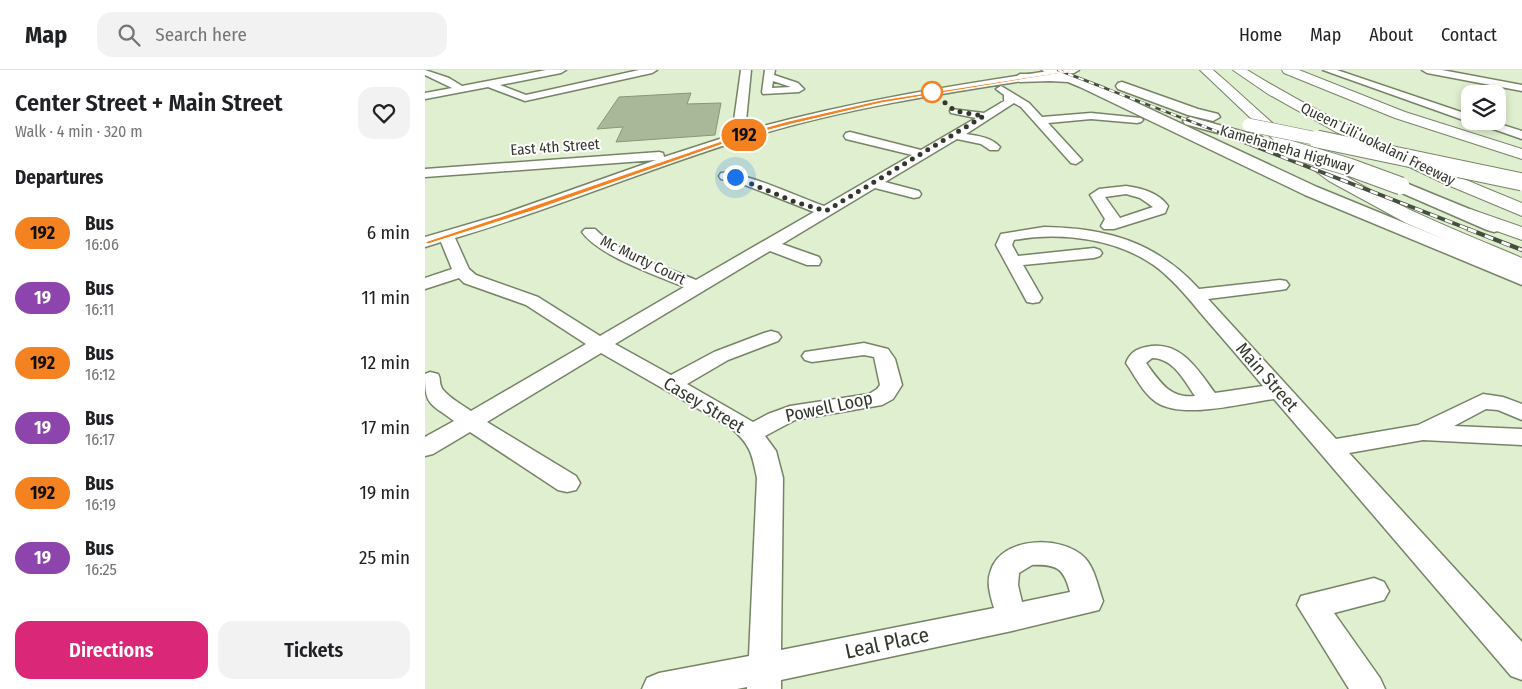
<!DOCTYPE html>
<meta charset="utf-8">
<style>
body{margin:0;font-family:"Fira Sans Condensed",sans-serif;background:#f2f2f2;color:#202124;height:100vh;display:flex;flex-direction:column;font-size:19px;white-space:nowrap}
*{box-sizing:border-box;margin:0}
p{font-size:16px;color:#757577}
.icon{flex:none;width:28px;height:28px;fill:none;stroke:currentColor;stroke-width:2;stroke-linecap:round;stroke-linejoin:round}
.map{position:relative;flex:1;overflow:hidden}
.panel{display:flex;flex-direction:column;background:#fff;width:425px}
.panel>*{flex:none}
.badge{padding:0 10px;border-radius:16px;font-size:18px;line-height:32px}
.buttons{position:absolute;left:1036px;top:15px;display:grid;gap:10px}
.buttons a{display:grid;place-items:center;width:45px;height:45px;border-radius:10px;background:#fff;box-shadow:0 2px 8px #0003;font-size:25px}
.you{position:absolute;width:25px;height:25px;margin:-12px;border:4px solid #fff;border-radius:50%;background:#1a73e8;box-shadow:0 0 0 8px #1a73e833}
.map>.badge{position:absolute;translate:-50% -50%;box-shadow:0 0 0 2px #fff}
h2{padding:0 15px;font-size:19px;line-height:45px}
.round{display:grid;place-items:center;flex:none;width:52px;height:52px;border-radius:15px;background:#f2f2f2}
.overview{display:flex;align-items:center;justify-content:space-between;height:85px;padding:0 15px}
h1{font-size:24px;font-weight:600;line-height:38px}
.action{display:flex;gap:10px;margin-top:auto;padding:10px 15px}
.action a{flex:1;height:58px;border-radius:15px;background:#db2777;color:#fff;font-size:20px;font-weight:600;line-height:58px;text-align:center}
.action a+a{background:#f2f2f2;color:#202124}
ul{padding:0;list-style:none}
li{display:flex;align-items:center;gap:15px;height:65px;padding:0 15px}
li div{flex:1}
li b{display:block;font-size:19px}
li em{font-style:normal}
li .badge{min-width:55px;font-weight:700;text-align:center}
header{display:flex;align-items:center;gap:30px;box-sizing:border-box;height:70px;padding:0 25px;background:#fff;border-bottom:1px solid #e0e0e0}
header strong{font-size:24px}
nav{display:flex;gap:28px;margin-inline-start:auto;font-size:18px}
.search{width:350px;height:45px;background:#f2f2f2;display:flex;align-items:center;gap:12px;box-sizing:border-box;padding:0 18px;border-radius:15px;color:#757577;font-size:19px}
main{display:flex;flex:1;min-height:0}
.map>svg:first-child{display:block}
.building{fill:#a9b899;stroke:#899778}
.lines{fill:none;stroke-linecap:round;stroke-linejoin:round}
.minor-casing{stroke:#768466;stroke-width:3}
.major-casing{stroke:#768466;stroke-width:3}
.highway-casing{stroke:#768466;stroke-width:2}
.minor{fill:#fff;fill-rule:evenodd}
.major{fill:#fff;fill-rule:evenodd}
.highway{fill:#fff;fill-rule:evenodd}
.rail-far2-casing{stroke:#464e3e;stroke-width:2.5}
.rail-far1-casing{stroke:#464e3e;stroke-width:4}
.rail-casing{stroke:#464e3e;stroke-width:4.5}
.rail-far2{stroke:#fff;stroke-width:2;stroke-dasharray:5.5;stroke-linecap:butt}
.rail-far1{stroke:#fff;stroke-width:2.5;stroke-dasharray:8;stroke-linecap:butt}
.rail{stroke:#fff;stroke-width:3;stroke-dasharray:9;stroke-linecap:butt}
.major-bridge-far1-casing{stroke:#768466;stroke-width:14;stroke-linecap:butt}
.major-bridge-casing{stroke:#768466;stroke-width:19;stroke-linecap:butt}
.major-bridge-far1{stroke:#fff;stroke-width:13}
.major-bridge{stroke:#fff;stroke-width:17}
.line{fill:#f58220;stroke:#fff}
.walk{stroke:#32382b;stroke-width:5;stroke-dasharray:0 9}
.stop-dot{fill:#fff;stroke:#f58220;stroke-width:2.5}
.labels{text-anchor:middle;stroke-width:4;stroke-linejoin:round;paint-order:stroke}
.far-street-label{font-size:15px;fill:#32382b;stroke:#fff}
.street-label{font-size:18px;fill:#32382b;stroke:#fff}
.near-street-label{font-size:21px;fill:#32382b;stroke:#fff}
</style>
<header>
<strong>Map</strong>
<div class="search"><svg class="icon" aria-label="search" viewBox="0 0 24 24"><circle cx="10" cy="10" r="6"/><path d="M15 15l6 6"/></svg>Search here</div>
<nav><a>Home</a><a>Map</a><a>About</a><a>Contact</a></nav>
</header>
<main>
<section class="panel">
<div class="overview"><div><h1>Center Street + Main Street</h1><p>Walk · 4 min · 320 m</p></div><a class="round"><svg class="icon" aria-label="heart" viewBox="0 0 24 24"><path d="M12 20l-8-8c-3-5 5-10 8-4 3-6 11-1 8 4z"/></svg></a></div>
<h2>Departures</h2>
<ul>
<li><span class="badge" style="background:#f58220;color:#111">192</span><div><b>Bus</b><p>16:06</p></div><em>6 min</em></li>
<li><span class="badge" style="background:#8e44ad;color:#fff">19</span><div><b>Bus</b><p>16:11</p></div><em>11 min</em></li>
<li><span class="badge" style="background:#f58220;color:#111">192</span><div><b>Bus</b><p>16:12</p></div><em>12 min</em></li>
<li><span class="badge" style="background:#8e44ad;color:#fff">19</span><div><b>Bus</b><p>16:17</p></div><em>17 min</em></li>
<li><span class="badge" style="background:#f58220;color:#111">192</span><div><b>Bus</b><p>16:19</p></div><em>19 min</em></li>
<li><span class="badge" style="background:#8e44ad;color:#fff">19</span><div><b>Bus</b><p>16:25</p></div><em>25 min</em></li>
</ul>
<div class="action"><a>Directions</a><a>Tickets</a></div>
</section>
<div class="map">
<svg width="1097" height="619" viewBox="0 0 1097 619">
<rect width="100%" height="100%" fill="#e0efcf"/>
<!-- building -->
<polygon class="building" points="266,23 262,34 296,33 290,65 191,72 198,57 172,59 194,27"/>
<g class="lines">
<defs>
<g id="minor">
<polygon points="0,0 24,8 37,16 121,0 141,0 136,3 75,15 101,25 214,0 232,0 227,3 100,31 63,17 0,29 0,23 27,18 0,5"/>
<path d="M 316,0 L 326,0 L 320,61 C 422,32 526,16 630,0 L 654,0 L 649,3 C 540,20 429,35 323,68 C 224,98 129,139 30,168 L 44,199 L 51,205 L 113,227 L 175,266 L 259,217 C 231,205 174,186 157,162 L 160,159 L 170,159 C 196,185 239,196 271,210 L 389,142 L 315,113 L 296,109 L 294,106 L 296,103 C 313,99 378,129 399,136 L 487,85 L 421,69 L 419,66 L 421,63 L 425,62 L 496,80 L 551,48 L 526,43 L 525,41 L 526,39 L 559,43 L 579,31 L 579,25 L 571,19 L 576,16 L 604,33 L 617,47 L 666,43 L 716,48 L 718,50 L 716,52 L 712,53 L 666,49 L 623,53 L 657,90 L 651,94 L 646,93 L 596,37 L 589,33 L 541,64 C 553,66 566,67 575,77 L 573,80 L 565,80 L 556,74 L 532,69 L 460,112 L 494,121 L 496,124 L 494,127 L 489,128 L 450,118 L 357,174 L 394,187 L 396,191 L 394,195 L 382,195 L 345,181 L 190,274 L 246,305 L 289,282 L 339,263 L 346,261 L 353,263 L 356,267 L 353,271 L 303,290 L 262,314 L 328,352 L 343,344 L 365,336 L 444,324 L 452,319 L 455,315 L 449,287 L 439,285 L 387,292 L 380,290 L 377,286 L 380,282 L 439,273 L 463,279 L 470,289 L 477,315 L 468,329 L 457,335 L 370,350 L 340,366 L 351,381 L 358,408 L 356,580 L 569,538 C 565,525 561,512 566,500 C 577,466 638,465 660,488 C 670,499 673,517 678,531 L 674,540 L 587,561 L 356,610 L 356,619 L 322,619 L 322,617 L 312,619 L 217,619 L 222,608 L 234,603 L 324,586 L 332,408 C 327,383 325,374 305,357 L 176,283 L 62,352 L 151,406 L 155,413 L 151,420 L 142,422 L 133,420 L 45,362 L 8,384 L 0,386 L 0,367 L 29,351 C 4,332 0,336 0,304 L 5,302 L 13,304 C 16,309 14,311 16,316 C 18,324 39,336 46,341 L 161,274 L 101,235 L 39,213 L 34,208 L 0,219 L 0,208 L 27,199 L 16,172 L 0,177 L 0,167 L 75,145 L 231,90 L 0,107 L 0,99 L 234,82 L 238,83 L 239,87 L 307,65 ZM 607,495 C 631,494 639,498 645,522 L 597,532 L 593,515 L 594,503 Z"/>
<path d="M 340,0 L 350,0 L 349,5 L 373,13 L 379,19 L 374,22 L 338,24 L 337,22 ZM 348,11 L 366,17 L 347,18 Z"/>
<polygon points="898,0 912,0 1045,45 1045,51 1065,51 1097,61 1097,69 1048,52 1041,51"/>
<polygon points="997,0 1017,0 1097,15 1097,21 1002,3"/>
<path d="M 701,116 C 717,118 734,123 743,136 L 740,143 L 689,159 L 679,159 L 676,156 L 680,149 L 665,125 L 674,119 ZM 701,124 L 715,128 L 728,137 L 695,148 L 680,127 Z"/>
<path d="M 619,157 C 682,158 731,172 774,219 L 855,210 L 861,211 L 864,215 L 861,219 L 855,220 L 783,229 L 911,369 L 993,355 L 1058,324 L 1078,327 L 1097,334 L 1097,350 L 1073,340 L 1061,339 L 1029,356 L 1097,359 L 1097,375 L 998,370 L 924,383 L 1097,572 L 1097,610 L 1086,606 L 849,329 C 819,333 757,350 731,332 C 718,323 710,306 701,293 C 705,283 711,279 721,277 C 755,269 773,300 790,323 L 838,316 C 819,293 799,270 779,247 C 765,230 751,213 734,199 C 695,169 637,161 589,170 L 587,175 L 593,186 L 669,178 L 675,180 L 677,183 L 675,186 L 669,188 L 598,195 L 617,228 L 614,232 L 608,233 L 602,232 L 571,175 L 576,164 ZM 727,288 C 748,288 759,310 770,326 C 745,329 734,311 721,293 Z"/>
<polygon points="949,508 959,512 964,521 959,530 909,543 955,608 960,619 924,619 872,535 876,526"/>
</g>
<g id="major">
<polygon points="617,0 633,0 680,18 892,117 1097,201 1097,215 880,125 655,17 643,12 625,11 595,12 589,8 595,4 622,4"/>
<polygon points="697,12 773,39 793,44 795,47 788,51 763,45 693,19 691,16 693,13"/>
<polygon points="765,47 837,67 839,70 837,73 832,74 760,54 758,51"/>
<polygon points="976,111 1076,152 1078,156 1076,160 1069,162 1062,160 970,120 967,116 970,112"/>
</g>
<g id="highway">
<path d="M 775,0 L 788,0 C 822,29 853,61 889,86 C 953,130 1026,158 1097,188 L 1097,203 L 981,153 L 904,111 L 852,73 Z"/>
<path d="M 808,0 L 822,0 C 910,54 1002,95 1097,133 L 1097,146 L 1018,113 L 911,62 L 843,24 Z"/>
<polygon points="857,0 874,0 980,42 1097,79 1097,89 970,48 859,3"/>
<polygon points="1045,139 1097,157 1097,170 1038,149 1035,145 1038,141"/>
</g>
</defs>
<!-- minor casing -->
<use href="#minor" class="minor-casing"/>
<!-- major casing -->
<use href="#major" class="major-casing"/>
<!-- highway casing -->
<use href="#highway" class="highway-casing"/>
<!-- minor -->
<use href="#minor" class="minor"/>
<!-- major -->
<use href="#major" class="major"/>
<!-- highway -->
<use href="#highway" class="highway"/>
<defs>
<polyline id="rail-far2" points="633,0 814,70"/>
<polyline id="rail-far1" points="811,69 1046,160"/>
<polyline id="rail" points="1043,159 1097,180"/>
</defs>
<!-- rail-far2 casing -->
<use href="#rail-far2" class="rail-far2-casing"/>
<!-- rail-far1 casing -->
<use href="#rail-far1" class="rail-far1-casing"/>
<!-- rail casing -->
<use href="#rail" class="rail-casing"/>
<!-- rail-far2 -->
<use href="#rail-far2" class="rail-far2"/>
<!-- rail-far1 -->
<use href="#rail-far1" class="rail-far1"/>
<!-- rail -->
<use href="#rail" class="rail"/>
<defs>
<polyline id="major-bridge-far1" points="824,55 898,70"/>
<g id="major-bridge">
<polyline points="892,69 1097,112"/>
<polyline points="864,79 924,97 976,116"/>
</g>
</defs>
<!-- major-bridge-far1 casing -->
<use href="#major-bridge-far1" class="major-bridge-far1-casing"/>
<!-- major-bridge casing -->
<use href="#major-bridge" class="major-bridge-casing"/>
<!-- major-bridge-far1 -->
<use href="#major-bridge-far1" class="major-bridge-far1"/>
<!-- major-bridge -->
<use href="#major-bridge" class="major-bridge"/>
</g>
<!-- line -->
<polygon class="line" points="649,1 456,33 367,54 321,66 107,141 3,174 0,172 102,138 317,64 364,51 456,30 650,0"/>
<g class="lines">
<!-- walk -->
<polyline class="walk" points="310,107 370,132 401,141 559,46 530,41 507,22"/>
</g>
<!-- markers -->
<circle class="stop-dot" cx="507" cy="22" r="10"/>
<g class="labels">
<!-- far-street labels -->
<g class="far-street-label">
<text transform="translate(953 74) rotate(26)" y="5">Queen Liliʻuokalani Freeway</text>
<text transform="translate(130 77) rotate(-4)" y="5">East 4th Street</text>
<text transform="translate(862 79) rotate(16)" y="5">Kamehameha Highway</text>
<text transform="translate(218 190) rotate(26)" y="5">Mc Murty Court</text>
</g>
<!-- street labels -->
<g class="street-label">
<text transform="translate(842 307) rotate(49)" y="6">Main Street</text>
<text transform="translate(279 335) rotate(31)" y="6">Casey Street</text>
<text transform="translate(404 337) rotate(-12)" y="6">Powell Loop</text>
</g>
<!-- near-street labels -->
<g class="near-street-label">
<text transform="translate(462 573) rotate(-12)" y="7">Leal Place</text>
</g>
</g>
</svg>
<div class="buttons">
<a><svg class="icon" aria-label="layers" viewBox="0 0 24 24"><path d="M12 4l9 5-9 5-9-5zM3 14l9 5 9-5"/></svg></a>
</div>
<div class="you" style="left:310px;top:107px"></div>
<b class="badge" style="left:319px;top:65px;background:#f58220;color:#111">192</b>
</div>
</main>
